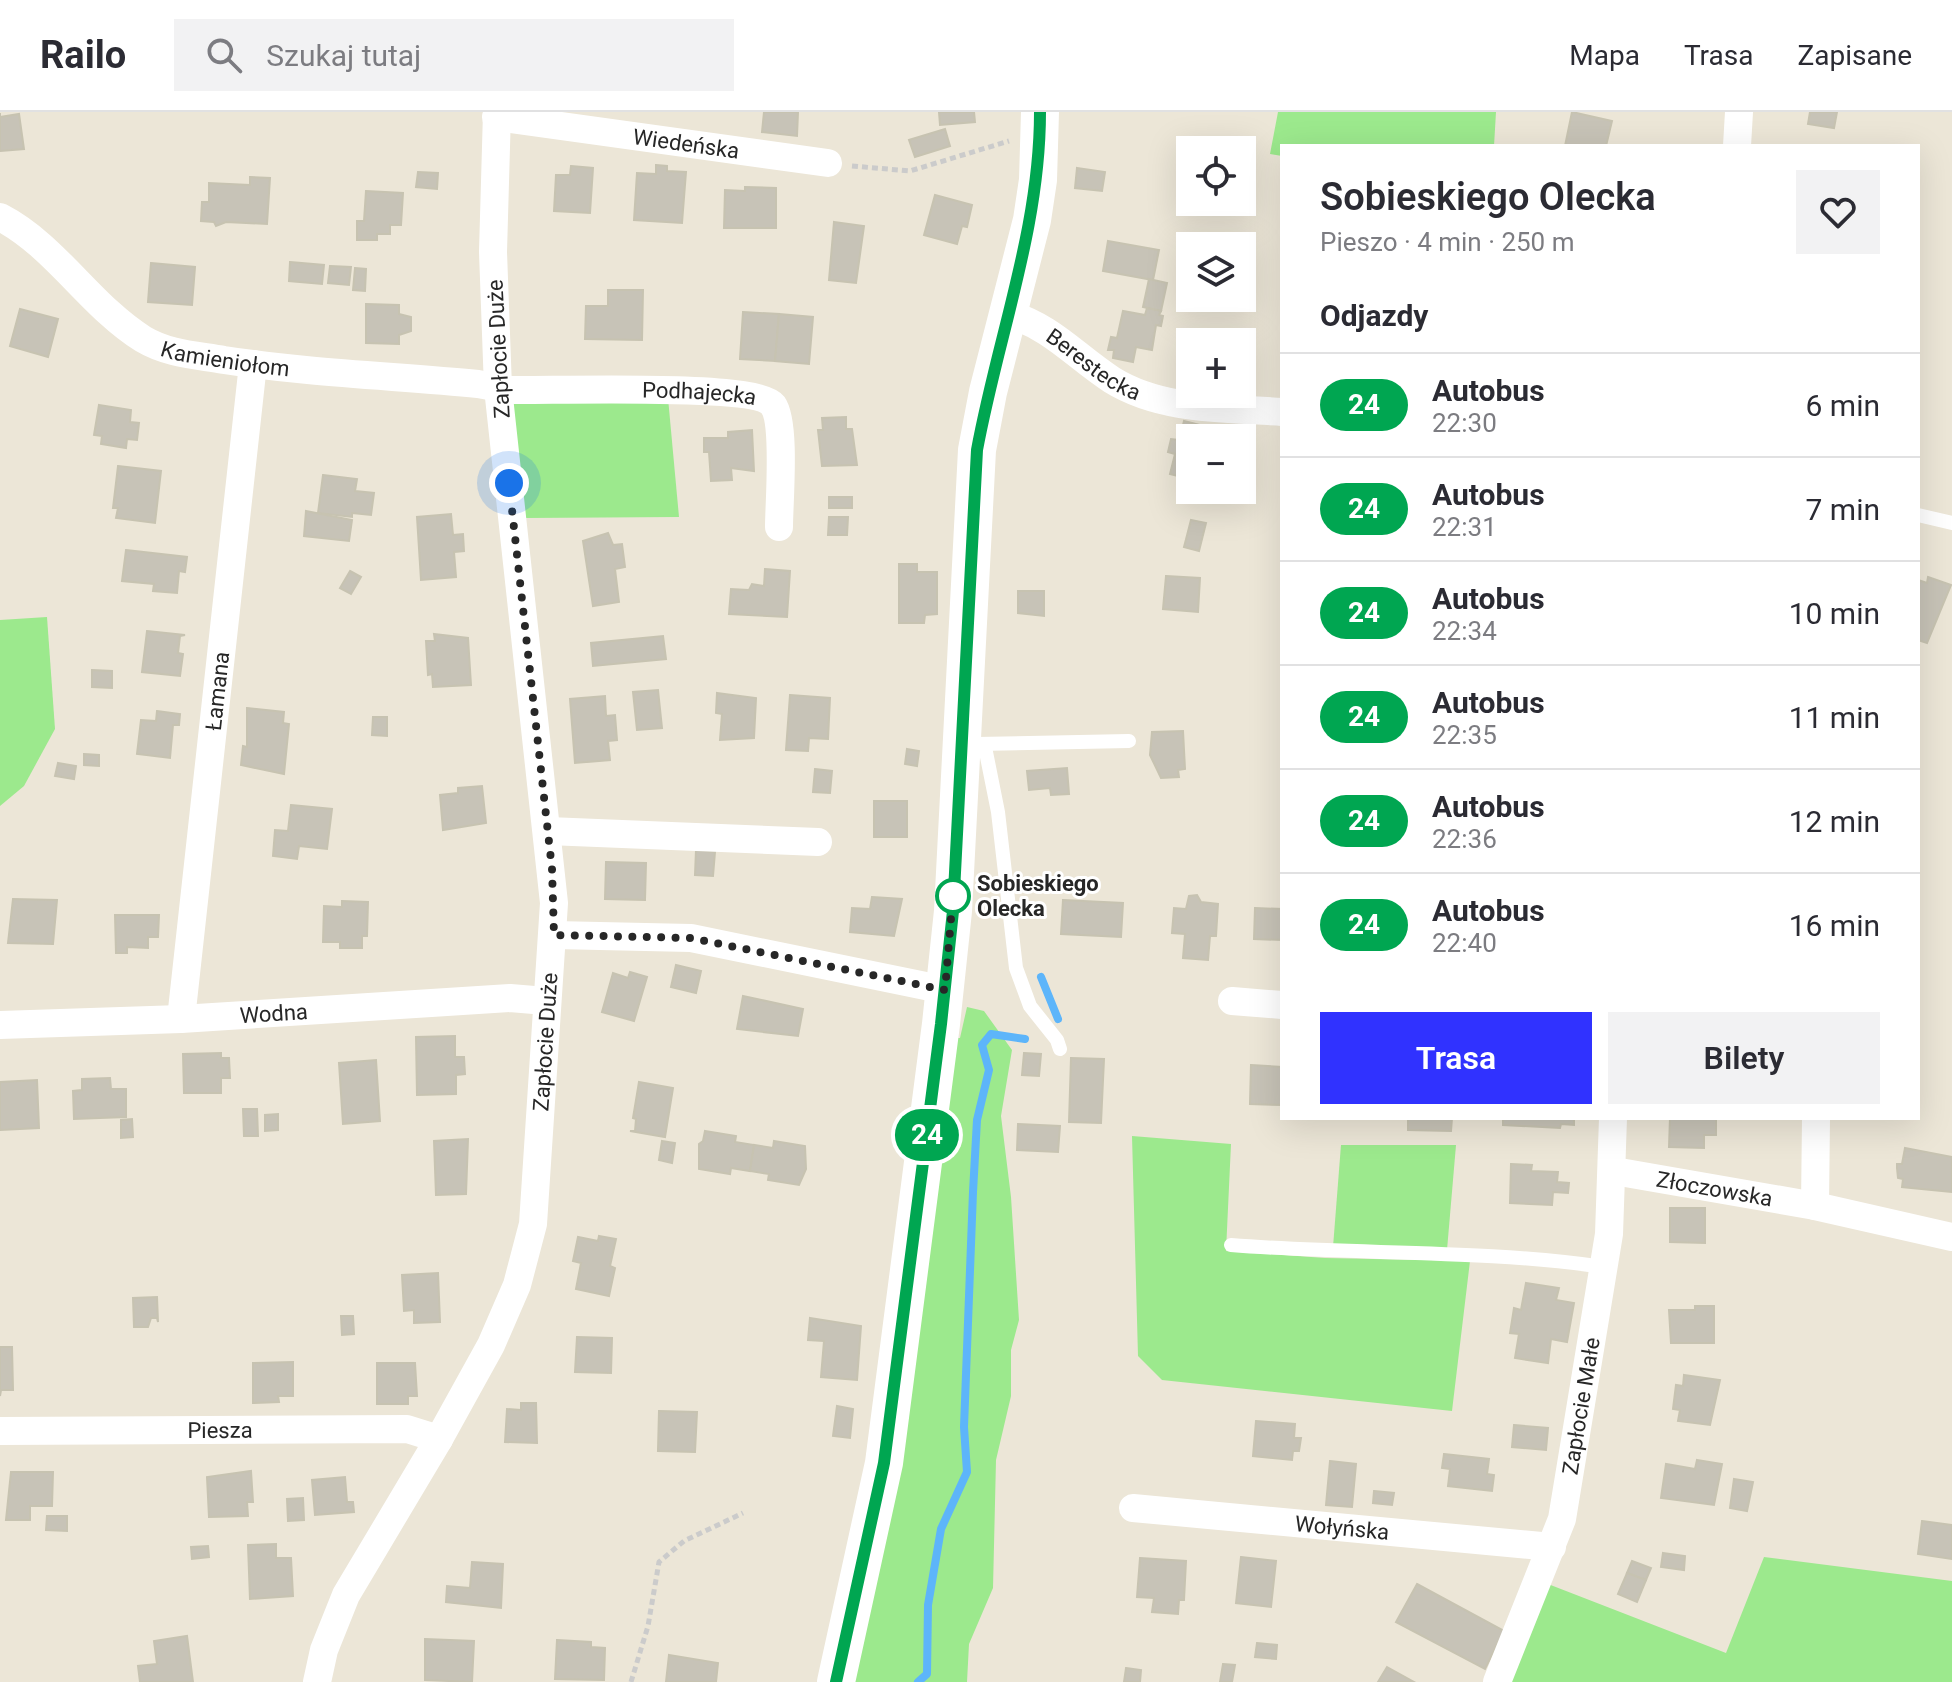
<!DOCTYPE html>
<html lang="pl">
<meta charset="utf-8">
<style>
body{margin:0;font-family:Roboto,sans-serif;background:#f2f2f3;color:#2b2b33;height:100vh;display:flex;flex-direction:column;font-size:30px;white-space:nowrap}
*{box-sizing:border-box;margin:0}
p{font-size:26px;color:#7c7c81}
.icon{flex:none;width:44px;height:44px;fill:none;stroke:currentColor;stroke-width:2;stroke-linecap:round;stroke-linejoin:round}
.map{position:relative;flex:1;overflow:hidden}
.drawer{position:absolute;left:1280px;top:32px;width:640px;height:976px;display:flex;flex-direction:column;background:#fff;border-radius:0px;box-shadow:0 8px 32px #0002}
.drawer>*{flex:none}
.badge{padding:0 16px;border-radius:26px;font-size:28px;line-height:52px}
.fabs{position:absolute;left:1176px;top:24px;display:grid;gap:16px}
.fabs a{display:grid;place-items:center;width:80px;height:80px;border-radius:0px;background:#fff;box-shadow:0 8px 32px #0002;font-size:40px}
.you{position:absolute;width:40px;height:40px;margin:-20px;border:6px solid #fff;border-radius:50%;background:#1a73e8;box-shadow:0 0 0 12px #1a73e833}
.map>.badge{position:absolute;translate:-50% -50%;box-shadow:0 0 0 4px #fff}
h2{padding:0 40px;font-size:30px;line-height:72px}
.round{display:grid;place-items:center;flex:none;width:84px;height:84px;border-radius:0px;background:#f2f2f3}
.headline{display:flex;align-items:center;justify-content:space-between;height:136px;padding:0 40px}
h1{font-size:38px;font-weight:600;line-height:60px}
.action{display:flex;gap:16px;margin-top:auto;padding:16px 40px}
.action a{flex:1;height:92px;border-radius:0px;background:#3032ff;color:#fff;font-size:32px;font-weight:600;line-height:92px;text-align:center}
.action a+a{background:#f2f2f3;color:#2b2b33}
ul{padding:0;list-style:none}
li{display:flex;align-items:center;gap:24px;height:104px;padding:0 40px;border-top:2px solid #e1e1e2}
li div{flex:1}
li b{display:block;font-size:30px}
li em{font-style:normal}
li .badge{min-width:88px;font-weight:700;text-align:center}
header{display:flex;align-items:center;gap:48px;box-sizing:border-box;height:112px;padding:0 40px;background:#fff;border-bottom:2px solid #e1e1e2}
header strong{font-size:38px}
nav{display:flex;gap:44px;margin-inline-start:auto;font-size:28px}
.search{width:560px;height:72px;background:#f2f2f3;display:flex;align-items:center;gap:20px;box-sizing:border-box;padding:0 28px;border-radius:0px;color:#7c7c81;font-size:30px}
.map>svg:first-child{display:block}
.green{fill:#9ce98d}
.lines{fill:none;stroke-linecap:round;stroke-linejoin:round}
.stream{stroke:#5db5fa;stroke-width:8}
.building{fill:#c7c3b7;stroke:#c7c3b1;stroke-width:2}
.path{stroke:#cbcbcb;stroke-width:5;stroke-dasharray:6 4;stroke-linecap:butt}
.lane{stroke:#fff;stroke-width:14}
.street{stroke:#fff;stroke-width:28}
.secondary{stroke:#fff;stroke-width:38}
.line-casing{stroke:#fff;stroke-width:18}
.line{stroke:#00a651;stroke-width:12}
.walk{stroke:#272727;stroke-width:8;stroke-dasharray:0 14.4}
.stop-dot{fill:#fff;stroke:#00a651;stroke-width:4}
.labels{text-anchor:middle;stroke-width:6;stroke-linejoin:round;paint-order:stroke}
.street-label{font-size:22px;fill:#272727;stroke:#fff}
.stop-label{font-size:22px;font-weight:bold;fill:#272727;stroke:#fff;text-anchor:start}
</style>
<header>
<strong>Railo</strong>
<div class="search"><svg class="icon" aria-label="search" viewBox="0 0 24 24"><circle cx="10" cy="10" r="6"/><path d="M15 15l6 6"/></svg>Szukaj tutaj</div>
<nav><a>Mapa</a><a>Trasa</a><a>Zapisane</a></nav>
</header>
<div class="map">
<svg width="1952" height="1570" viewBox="0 0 1952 1570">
<rect width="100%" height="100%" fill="#ece6d7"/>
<!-- green -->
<g class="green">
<polygon points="1278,0 1496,0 1494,34 1282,34 1282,44 1270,42"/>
<polygon points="668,286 679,405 525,406 512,295 515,289"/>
<polygon points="47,505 55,617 24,674 0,694 0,508"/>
<polygon points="967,895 984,899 1012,938 1001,1004 1011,1085 1019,1208 1011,1238 1011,1284 996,1348 993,1476 969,1532 967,1570 851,1570 954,926 960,926"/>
<polygon points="1132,1024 1231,1032 1226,1139 1325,1146 1470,1149 1452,1299 1162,1268 1138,1244"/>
<polygon points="1341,1033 1456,1033 1447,1138 1333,1135"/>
<polygon points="1764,1445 1952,1469 1952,1570 1507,1570 1548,1472 1726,1541"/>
</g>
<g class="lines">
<!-- stream -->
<g class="stream">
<polyline points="1041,865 1058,907"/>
<polyline points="918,1570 927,1562 928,1493 941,1417 967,1360 964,1315 973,1080 977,1008 989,958 982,933 991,922 1025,927"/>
</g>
</g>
<!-- building -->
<g class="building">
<polygon points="764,0 798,0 797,24 762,20"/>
<polygon points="939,0 974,0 975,10 940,13"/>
<polygon points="1572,0 1612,9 1606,34 1565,34"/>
<polygon points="1810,0 1837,0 1834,16 1808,12"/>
<polygon points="0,1 0,5 19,2 24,37 0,39"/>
<polygon points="945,17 950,34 915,45 909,28"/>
<polygon points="656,53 667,54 667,59 686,60 682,111 634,108 637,61 656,62"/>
<polygon points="571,54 593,56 590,101 554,99 556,63 570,63"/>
<polygon points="1077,56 1105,60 1102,79 1075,76"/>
<polygon points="418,60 438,61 437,77 416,75"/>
<polygon points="250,65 270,66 267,112 226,110 216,114 214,110 201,109 202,90 209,90 209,71 250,73"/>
<polygon points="745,75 776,76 776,116 724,116 725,78 745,79"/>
<polygon points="366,79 403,81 401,113 390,113 390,122 377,122 377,128 357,128 357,109 364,109"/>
<polygon points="935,83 972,93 967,115 962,114 957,132 924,123"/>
<polygon points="834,110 864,114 856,171 829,168"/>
<polygon points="1108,129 1159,138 1153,168 1103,159"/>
<polygon points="290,150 324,153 322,172 289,169"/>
<polygon points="151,151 195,155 192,193 148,190"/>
<polygon points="330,154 351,155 349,173 328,171"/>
<polygon points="355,156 366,157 365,179 353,178"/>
<polygon points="1149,167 1167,171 1161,199 1143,195"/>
<polygon points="608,178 643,178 642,228 585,227 586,194 608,194"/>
<polygon points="366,192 399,193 399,202 411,205 411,219 399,223 399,232 366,231"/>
<polygon points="1147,196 1161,199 1159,203 1163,204 1161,214 1156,213 1152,238 1136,235 1133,250 1113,246 1114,238 1108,238 1111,225 1117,226 1123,199 1145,203"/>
<polygon points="20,197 58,207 48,245 10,234"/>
<polygon points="743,200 779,202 775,249 740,247"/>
<polygon points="779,202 813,205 809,252 775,249"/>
<polygon points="99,293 131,298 130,310 139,311 137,328 127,327 126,336 101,332 102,324 94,323"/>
<polygon points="846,305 846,317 852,317 857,353 822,354 818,318 823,318 822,306"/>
<polygon points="1184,309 1227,320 1225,326 1190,326 1190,367 1170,362 1175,342 1168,340 1171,327 1179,328"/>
<polygon points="752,318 754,359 731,356 732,368 711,369 709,340 704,340 704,326 728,326 728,320"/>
<polygon points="118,354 161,359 155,411 116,406 118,396 113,396"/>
<polygon points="323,363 357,367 355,379 374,381 371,403 352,401 352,405 318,401"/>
<rect x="829" y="385" width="23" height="11"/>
<polygon points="306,399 352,408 349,429 304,424"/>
<polygon points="451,402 453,423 463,422 464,439 454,440 456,465 421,468 417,405"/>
<polygon points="829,405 848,405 847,423 828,423"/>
<polygon points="1191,408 1206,411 1199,439 1184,435"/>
<polygon points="608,421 613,433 622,432 625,455 615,457 619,490 593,494 583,429"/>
<polygon points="126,438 187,445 185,460 179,459 177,481 153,479 154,472 122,469"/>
<polygon points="899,452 917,452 917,460 937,460 937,502 925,503 924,511 899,511"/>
<polygon points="765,457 790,459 787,505 729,502 731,477 749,478 752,472 764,474"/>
<polygon points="350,459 361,465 351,482 340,476"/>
<polygon points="1166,464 1200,466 1198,500 1163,497"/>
<polygon points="1928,465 1951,473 1927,531 1918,528 1918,468 1927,471"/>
<polygon points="1018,479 1044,479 1044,504 1018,501"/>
<polygon points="147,519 185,523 180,524 178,541 183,542 180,564 142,560"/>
<polygon points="434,522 468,526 471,573 433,575 432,562 428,563 426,529 435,529"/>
<polygon points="663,524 666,547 593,554 591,531"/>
<polygon points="92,558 112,559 112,576 92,575"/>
<polygon points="658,578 662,616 637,618 633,580"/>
<polygon points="717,581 756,586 754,626 720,628 722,602 716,601"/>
<polygon points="790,583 830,586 828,627 809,626 808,639 786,638"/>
<polygon points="605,584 606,604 615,603 617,628 608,629 610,648 575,651 570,587"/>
<polygon points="247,596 284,600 283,611 289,612 284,662 241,653 243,634 247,635"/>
<polygon points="157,599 180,602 179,613 173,613 170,646 137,642 141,608 156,609"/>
<polygon points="373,605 387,605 387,624 372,623"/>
<polygon points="1183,619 1185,657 1178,658 1179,665 1161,666 1150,643 1152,620"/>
<polygon points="907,637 919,639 917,654 905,652"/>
<polygon points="84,642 99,643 99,654 84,653"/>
<polygon points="58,651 76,654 74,667 55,664"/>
<polygon points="1067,656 1069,682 1051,683 1050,676 1029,678 1027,659"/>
<polygon points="815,657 832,659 830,681 813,680"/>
<polygon points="482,674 486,711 443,718 440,683 458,681 458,676"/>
<rect x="874" y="689" width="33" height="36"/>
<polygon points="291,693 332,697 327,737 299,734 297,747 273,744 275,718 288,719"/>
<polygon points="696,738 715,740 713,764 695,763"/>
<polygon points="606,750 646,751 645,788 605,787"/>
<polygon points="1197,783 1201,790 1218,792 1216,824 1210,824 1208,848 1183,846 1185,822 1172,821 1174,796 1186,797 1189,784"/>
<polygon points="872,785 902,787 894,824 850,820 852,796 870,797"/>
<polygon points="13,787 57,788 53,832 8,831"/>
<polygon points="1063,788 1123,791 1121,825 1061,822"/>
<polygon points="342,789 368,790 367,824 362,824 362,836 340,836 340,830 323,830 324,794 342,795"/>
<polygon points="1255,796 1282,797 1282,828 1254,827"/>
<polygon points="115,803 159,803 158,825 148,825 148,836 127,835 127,841 116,841"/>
<polygon points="676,853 701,859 696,881 671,875"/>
<polygon points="630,860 647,865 634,909 602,900 613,861 628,866"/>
<polygon points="743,884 803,897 798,924 737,917"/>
<polygon points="455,924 455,945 464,945 465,962 456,963 456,982 417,983 416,925"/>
<polygon points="221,941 221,946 229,946 230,966 221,966 221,981 184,981 183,942"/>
<polygon points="1024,941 1041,942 1039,964 1022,963"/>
<polygon points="1071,946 1104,947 1101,1011 1069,1010"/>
<polygon points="376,948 380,1009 343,1012 339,951"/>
<polygon points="1251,953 1282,955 1282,993 1250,992"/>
<polygon points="110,966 111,977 126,977 126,1005 74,1007 73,979 82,978 82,967"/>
<polygon points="37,968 39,1016 0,1018 0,970"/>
<polygon points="639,970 673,976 665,1025 630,1019 635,1019 636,1007 633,1006"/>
<polygon points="243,997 257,997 258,1024 244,1024"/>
<polygon points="278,1002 278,1018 265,1019 265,1003"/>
<polygon points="1408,1006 1452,1006 1451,1019 1408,1018"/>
<polygon points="1503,1006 1574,1006 1574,1013 1561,1012 1560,1016 1503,1013"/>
<polygon points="1670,1006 1716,1007 1716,1023 1704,1023 1704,1036 1669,1035"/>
<polygon points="132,1007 133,1025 121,1026 121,1008"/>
<polygon points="1018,1012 1060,1014 1058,1040 1017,1038"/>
<polygon points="705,1019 736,1024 735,1030 754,1033 750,1059 731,1056 730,1062 699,1057 699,1032 703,1029"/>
<polygon points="468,1027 466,1082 436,1083 434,1029"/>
<polygon points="662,1029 675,1031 672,1051 659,1048"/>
<polygon points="774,1029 805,1034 806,1057 799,1073 768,1068 769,1062 750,1059 754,1033 773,1036"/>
<polygon points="1905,1036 1952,1045 1952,1080 1902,1075 1903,1067 1898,1066 1897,1056 1897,1052 1902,1052"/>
<polygon points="1511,1052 1532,1053 1531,1059 1558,1060 1557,1070 1569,1071 1568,1081 1553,1080 1552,1093 1510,1091"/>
<polygon points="1670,1096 1705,1096 1705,1131 1670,1130"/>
<polygon points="599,1124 616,1127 610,1154 615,1156 609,1184 576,1177 581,1151 573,1149 578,1125 598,1129"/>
<polygon points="438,1161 440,1210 414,1211 414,1198 404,1199 402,1163"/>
<polygon points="1526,1171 1559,1176 1556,1188 1574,1191 1567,1230 1551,1227 1548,1251 1515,1246 1519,1222 1510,1221 1514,1196 1521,1198"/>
<polygon points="157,1185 158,1210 157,1206 151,1206 148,1215 134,1215 133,1186"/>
<polygon points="1695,1194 1714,1194 1714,1231 1671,1231 1669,1198 1695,1198"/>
<polygon points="341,1204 353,1204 354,1222 342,1223"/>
<polygon points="810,1206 861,1214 857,1268 821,1265 824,1229 808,1228"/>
<polygon points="577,1225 612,1226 611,1261 575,1260"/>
<polygon points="0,1235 12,1235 13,1278 1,1278 0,1284"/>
<polygon points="293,1250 293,1284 278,1284 279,1290 253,1291 253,1251"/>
<polygon points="377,1251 415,1251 417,1284 408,1284 408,1292 377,1292"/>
<polygon points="1684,1263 1720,1268 1710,1313 1678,1309 1680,1298 1673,1297 1676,1273 1683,1274"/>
<polygon points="521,1291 536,1291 537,1331 505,1330 507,1297 521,1298"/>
<polygon points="837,1294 853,1297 850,1326 833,1324"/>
<polygon points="659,1299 697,1300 695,1340 658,1339"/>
<polygon points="1256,1309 1295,1312 1294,1326 1301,1326 1299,1339 1293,1339 1292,1348 1253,1344"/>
<polygon points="1514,1313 1548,1316 1546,1338 1512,1335"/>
<polygon points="1444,1342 1489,1347 1487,1362 1494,1363 1492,1379 1448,1374 1450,1357 1442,1356"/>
<polygon points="1697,1348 1722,1352 1714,1393 1661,1386 1666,1352 1695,1357"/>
<polygon points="1330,1349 1356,1352 1352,1395 1326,1393"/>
<polygon points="251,1359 253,1390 247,1390 248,1404 209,1405 207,1365"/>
<polygon points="11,1360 53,1360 52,1394 30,1394 30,1408 6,1408"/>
<polygon points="345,1365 347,1390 353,1390 354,1400 315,1403 312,1368"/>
<polygon points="1734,1367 1753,1370 1747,1399 1730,1396"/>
<polygon points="1374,1379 1394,1381 1392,1393 1373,1391"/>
<polygon points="303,1386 304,1408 288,1409 287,1387"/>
<polygon points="47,1404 67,1404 67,1419 46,1418"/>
<polygon points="1922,1409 1952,1413 1952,1447 1918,1442"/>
<polygon points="276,1432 276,1446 291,1446 293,1484 250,1487 248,1433"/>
<polygon points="208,1434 209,1445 192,1447 191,1435"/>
<polygon points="1663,1441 1685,1444 1684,1458 1661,1455"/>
<polygon points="1241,1445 1276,1449 1271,1495 1236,1491"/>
<polygon points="1140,1446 1186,1449 1184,1488 1179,1488 1178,1502 1152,1500 1154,1486 1137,1485"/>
<polygon points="1632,1449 1651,1456 1646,1468 1627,1461"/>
<polygon points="472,1450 503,1452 501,1496 446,1490 447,1474 470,1476"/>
<polygon points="1627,1461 1646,1468 1637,1490 1618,1482"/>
<polygon points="1417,1472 1504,1519 1485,1557 1396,1510"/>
<polygon points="187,1524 193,1570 140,1570 138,1554 157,1552 154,1529"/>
<polygon points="425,1527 474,1529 472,1570 425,1568"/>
<polygon points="557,1528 591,1530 591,1535 605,1536 604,1568 555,1567"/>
<polygon points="1257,1531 1277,1533 1276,1547 1255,1545"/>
<polygon points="669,1543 718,1551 716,1570 666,1570"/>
<polygon points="1223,1552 1235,1553 1232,1570 1220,1570"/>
<polygon points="1387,1555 1414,1570 1378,1570"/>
<polygon points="1126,1556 1141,1558 1140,1570 1124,1570"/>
</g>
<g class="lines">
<!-- path -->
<g class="path">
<polyline points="852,54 910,59 1009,29"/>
<polyline points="631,1570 648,1514 659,1450 684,1429 743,1401"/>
</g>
<!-- lane -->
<g class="lane">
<polyline points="1918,403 1952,411"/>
<polyline points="977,632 1129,629"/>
<polyline points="985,635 998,700 1016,856 1030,894 1057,928 1060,937"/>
<path d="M 1231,1133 C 1355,1143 1481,1137 1604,1155"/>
</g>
<!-- street -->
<g class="street">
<path id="s1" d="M 496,5 L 828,51"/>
<polyline points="1737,34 1739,0"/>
<path id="s2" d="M 0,105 C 56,134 89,193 143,227 C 168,242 196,243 224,248 C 308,261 394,264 478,272 L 511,278 C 550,279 756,271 773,293 C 786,311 779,390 779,415"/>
<path id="s3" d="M 1008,202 C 1052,215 1075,244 1112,268 C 1162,299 1226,296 1282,300"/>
<polyline points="548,719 818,730"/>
<polyline points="554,823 691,826 945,878"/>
<polyline points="1232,889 1282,893"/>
<path id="s4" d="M 181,907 L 253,252"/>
<path id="s5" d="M 0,913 L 181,907 L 510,886 L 546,889"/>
<path id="s6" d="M 1614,1059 L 1815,1094 L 1952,1125"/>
<polyline points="1815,1094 1816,1006"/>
<path id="s7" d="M 0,1319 L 407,1317 L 439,1327"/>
<path id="s8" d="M 1133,1396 L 1552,1435"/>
<path id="s9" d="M 317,1570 L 324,1538 L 346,1483 L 439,1327 L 491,1233 L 517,1173 L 533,1112 L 554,791 L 498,276 L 493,140 L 497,0"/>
<path id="s10" d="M 1497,1570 L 1562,1407 L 1609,1122 L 1613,1006"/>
</g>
<!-- secondary -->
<polyline class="secondary" points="836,1570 884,1351 941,912 953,799 977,338 988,280 1032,108 1038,68 1040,0"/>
</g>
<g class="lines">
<defs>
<path id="line" d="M 836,1570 L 884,1351 L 941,912 L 953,799 L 977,338 C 998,224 1040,117 1040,0"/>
</defs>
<!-- line casing -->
<use href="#line" class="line-casing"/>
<!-- line -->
<use href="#line" class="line"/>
<!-- walk -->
<polyline class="walk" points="509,371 552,757 554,823 691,826 945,878 954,771 953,784"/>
</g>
<!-- markers -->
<circle class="stop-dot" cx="953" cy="784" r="16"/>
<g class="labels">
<!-- street labels -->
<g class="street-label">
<text dy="8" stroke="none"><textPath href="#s1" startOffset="192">Wiedeńska</textPath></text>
<text transform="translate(498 237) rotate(-93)" y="8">Zapłocie Duże</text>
<text dy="8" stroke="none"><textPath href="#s2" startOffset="274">Kamieniołom</textPath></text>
<text dy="8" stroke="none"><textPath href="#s3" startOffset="100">Berestecka</textPath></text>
<text dy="8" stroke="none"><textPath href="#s2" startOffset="750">Podhajecka</textPath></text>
<text dy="8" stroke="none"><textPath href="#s4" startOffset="330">Łamana</textPath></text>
<text dy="8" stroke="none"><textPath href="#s5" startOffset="274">Wodna</textPath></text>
<text dy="8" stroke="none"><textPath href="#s9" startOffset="692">Zapłocie Duże</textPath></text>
<text dy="8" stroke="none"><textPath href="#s6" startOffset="102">Złoczowska</textPath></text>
<text dy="8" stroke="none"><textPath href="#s10" startOffset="290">Zapłocie Małe</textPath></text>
<text dy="8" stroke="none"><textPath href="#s7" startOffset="220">Piesza</textPath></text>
<text dy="8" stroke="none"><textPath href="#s8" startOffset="210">Wołyńska</textPath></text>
</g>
<!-- stop labels -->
<g class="stop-label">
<text x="977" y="779">Sobieskiego<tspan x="977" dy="25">Olecka</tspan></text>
</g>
</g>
</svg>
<div class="fabs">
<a><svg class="icon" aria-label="locate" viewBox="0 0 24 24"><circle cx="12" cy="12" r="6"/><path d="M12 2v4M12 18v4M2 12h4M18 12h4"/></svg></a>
<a><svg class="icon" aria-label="layers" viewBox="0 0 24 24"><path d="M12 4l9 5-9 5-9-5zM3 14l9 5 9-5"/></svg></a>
<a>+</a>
<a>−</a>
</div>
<div class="you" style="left:509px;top:371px"></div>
<b class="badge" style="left:927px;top:1023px;background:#00a651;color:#fff">24</b>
<section class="drawer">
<div class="headline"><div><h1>Sobieskiego Olecka</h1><p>Pieszo · 4 min · 250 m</p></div><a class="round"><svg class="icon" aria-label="heart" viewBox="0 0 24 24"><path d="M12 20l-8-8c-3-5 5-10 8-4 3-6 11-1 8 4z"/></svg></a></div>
<h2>Odjazdy</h2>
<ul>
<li><span class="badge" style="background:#00a651;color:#fff">24</span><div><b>Autobus</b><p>22:30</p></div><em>6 min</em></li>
<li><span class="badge" style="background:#00a651;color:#fff">24</span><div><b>Autobus</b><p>22:31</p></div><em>7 min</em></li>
<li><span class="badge" style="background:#00a651;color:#fff">24</span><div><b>Autobus</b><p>22:34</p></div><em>10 min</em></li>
<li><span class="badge" style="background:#00a651;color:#fff">24</span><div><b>Autobus</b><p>22:35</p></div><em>11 min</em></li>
<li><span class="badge" style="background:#00a651;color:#fff">24</span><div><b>Autobus</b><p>22:36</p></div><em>12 min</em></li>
<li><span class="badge" style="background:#00a651;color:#fff">24</span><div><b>Autobus</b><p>22:40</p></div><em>16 min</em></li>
</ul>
<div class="action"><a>Trasa</a><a>Bilety</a></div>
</section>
</div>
